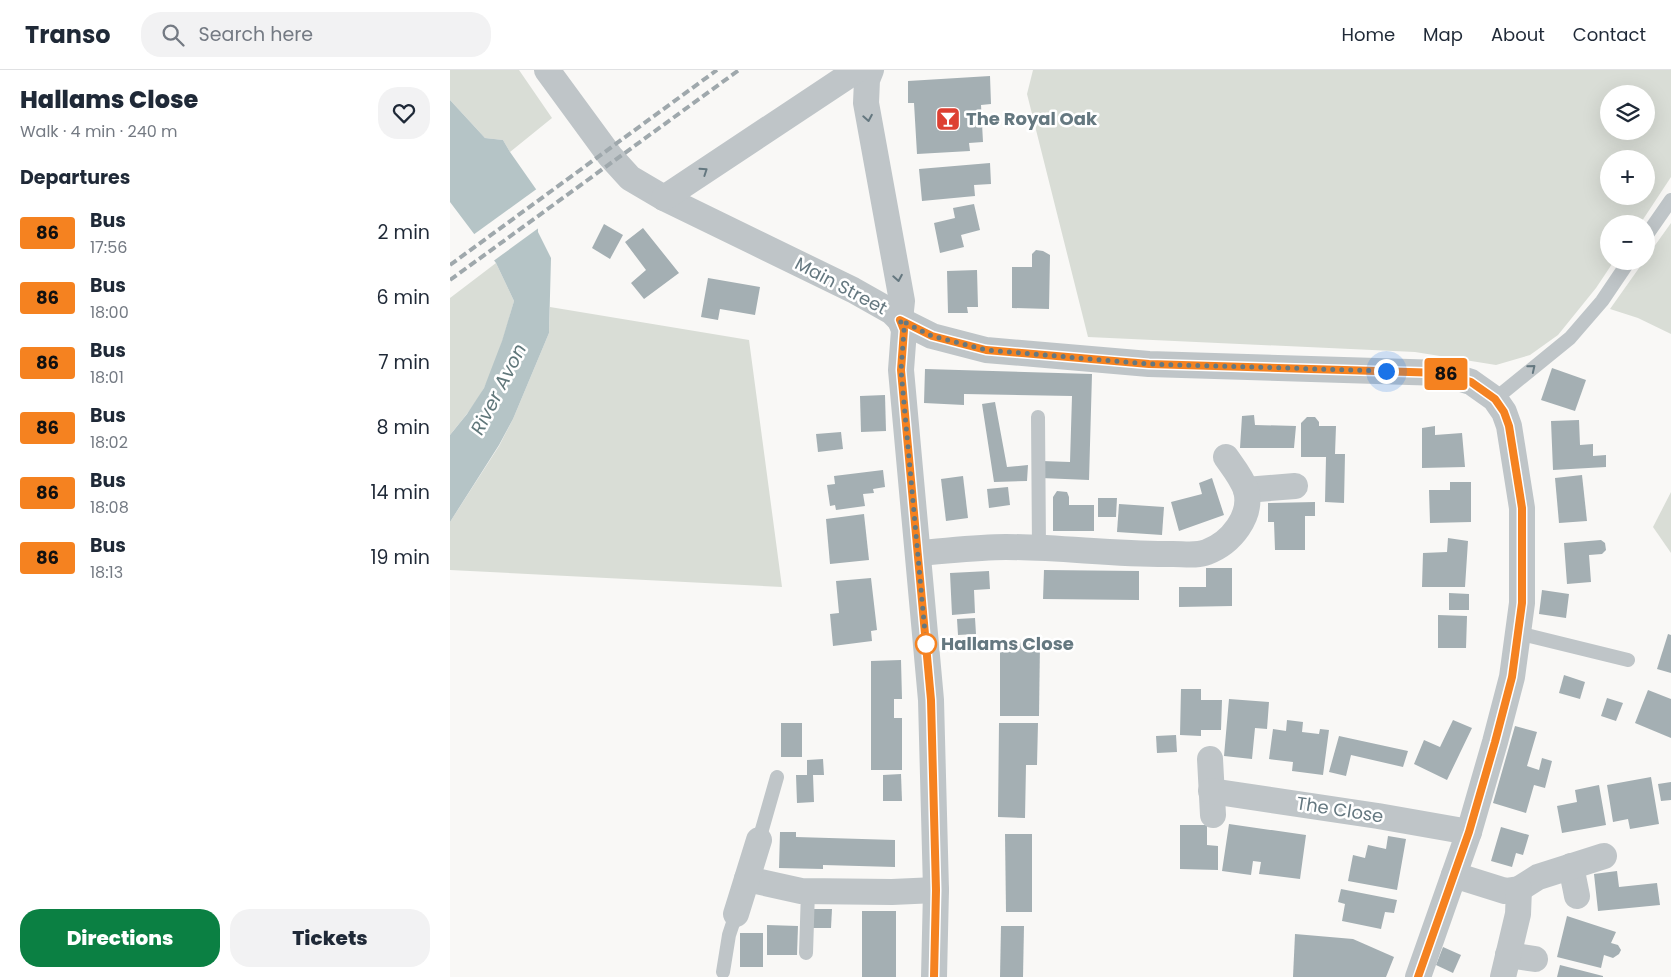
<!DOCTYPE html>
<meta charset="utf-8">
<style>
body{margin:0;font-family:Poppins,sans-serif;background:#f2f2f3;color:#1f2937;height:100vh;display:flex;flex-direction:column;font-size:19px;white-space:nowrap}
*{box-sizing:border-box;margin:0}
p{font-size:16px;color:#747a83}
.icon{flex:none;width:28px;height:28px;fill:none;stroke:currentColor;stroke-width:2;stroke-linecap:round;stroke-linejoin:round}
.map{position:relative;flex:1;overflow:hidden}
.side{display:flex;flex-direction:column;background:#fff;width:450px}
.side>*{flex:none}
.badge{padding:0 10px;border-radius:4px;font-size:18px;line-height:32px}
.buttons{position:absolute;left:1150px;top:15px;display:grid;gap:10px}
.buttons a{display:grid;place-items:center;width:55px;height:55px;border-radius:50%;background:#fff;box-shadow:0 5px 20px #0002;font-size:25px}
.you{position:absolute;width:25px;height:25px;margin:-12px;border:4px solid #fff;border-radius:50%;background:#1a73e8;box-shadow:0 0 0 8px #1a73e833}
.map>.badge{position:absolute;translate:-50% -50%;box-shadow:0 0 0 2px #fff}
h2{padding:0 20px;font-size:19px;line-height:45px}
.round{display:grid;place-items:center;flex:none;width:52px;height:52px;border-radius:20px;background:#f2f2f3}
.head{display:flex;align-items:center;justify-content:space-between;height:85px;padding:0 20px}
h1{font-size:24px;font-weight:800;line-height:38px}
.cta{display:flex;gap:10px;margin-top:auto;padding:10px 20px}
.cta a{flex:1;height:58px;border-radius:20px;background:#0b8043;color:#fff;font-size:20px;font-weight:800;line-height:58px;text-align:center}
.cta a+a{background:#f2f2f3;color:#1f2937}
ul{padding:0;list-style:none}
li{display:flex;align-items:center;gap:15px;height:65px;padding:0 20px}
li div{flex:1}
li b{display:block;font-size:19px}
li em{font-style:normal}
li .badge{min-width:55px;font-weight:700;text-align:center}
header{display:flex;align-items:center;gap:30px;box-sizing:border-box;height:70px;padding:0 25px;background:#fff;border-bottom:1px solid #e0e1e3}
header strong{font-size:24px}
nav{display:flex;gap:28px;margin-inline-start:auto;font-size:18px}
.search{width:350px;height:45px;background:#f2f2f3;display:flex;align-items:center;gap:12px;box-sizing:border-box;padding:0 18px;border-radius:20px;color:#747a83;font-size:19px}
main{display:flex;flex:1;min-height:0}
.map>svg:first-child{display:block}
.green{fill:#d9ddd6;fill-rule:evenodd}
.water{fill:#b5c4c6}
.pier{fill:#f9f8f6}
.building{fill:#a4afb3}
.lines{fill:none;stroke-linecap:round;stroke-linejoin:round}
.lane{stroke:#bfc5c8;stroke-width:14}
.street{stroke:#bfc5c8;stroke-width:26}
.rail{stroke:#9fa8ac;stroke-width:4;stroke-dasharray:8 4;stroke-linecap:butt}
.oneway{stroke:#657880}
.line-casing{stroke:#fff;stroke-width:11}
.line{stroke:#f58220;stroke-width:8}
.walk{stroke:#657880;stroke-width:5;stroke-dasharray:0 9}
.stop-dot{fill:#fff;stroke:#f58220;stroke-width:2.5}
.labels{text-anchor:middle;stroke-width:5;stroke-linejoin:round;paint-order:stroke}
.poi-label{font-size:18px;font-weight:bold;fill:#657880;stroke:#fff;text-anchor:start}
.street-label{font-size:18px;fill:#657880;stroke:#fff}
.stop-label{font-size:18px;font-weight:bold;fill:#657880;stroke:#fff;text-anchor:start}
.water-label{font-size:19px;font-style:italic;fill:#60777a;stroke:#fff}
</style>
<header>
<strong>Transo</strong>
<div class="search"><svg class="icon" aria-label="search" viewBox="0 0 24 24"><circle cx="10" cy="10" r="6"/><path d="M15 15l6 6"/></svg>Search here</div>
<nav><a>Home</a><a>Map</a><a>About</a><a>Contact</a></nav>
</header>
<main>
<section class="side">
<div class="head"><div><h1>Hallams Close</h1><p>Walk · 4 min · 240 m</p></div><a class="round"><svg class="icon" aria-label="heart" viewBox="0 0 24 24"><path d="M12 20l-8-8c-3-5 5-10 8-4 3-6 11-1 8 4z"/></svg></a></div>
<h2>Departures</h2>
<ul>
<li><span class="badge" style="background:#f58220;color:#111">86</span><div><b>Bus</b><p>17:56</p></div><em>2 min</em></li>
<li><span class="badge" style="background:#f58220;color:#111">86</span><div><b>Bus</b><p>18:00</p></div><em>6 min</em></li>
<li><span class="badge" style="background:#f58220;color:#111">86</span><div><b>Bus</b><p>18:01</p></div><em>7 min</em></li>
<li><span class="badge" style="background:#f58220;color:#111">86</span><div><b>Bus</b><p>18:02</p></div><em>8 min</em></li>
<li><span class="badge" style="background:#f58220;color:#111">86</span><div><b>Bus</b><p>18:08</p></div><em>14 min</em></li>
<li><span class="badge" style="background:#f58220;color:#111">86</span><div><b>Bus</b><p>18:13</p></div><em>19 min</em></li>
</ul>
<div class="cta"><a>Directions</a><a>Tickets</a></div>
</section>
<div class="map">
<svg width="1221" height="907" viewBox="0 0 1221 907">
<rect width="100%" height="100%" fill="#f9f8f6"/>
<!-- green -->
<g class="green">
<polygon points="0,0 69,0 102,48 60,82 53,70 35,68 0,30"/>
<path d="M 583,0 L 1221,0 L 1221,107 L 1190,154 L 1159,154 L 1159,191 L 1164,191 L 1146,218 L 1108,265 L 1080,285 L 1046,295 L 965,282 L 638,267 L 577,24 ZM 1159,24 L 1196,24 L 1196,61 L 1159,61 ZM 1159,89 L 1196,89 L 1196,126 L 1159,126 Z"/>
<polygon points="1221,153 1221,264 1188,248 1160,239 1194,191 1196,191 1196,188"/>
<path d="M 46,193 L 64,231 C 56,259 47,293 34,318 C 25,335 12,350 0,365 L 0,228 Z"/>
<polygon points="100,237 299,270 332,517 0,500 0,452 49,376 63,349 99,263"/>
<polygon points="1221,422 1221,483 1203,457"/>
</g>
<!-- water -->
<polygon class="water" points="0,30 35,68 53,70 60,82 88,122 88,162 101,188 99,263 63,349 49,375 0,452 0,365 17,344 34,318 52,271 64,231 46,193 0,132"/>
<!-- pier -->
<polygon class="pier" points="88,118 91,122 90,157 42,192 23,165"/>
<!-- building -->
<g class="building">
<polygon points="540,6 541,34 531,35 533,72 519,73 520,81 467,84 464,33 458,33 458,11"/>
<polygon points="540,93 541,114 524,115 525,126 472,131 469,99"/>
<polygon points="524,134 530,160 511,165 514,177 490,183 484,153 505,148 503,138"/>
<polygon points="154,154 173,165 160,189 142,178"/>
<polygon points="193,158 229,203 194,229 181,213 196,200 175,172"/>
<polygon points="586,180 593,181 600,185 599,239 562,238 562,197 582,197 582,184"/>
<polygon points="527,200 528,237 517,237 518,243 498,243 497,201"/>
<polygon points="258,208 310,217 305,245 270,239 268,250 251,247"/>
<polygon points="1102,298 1136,310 1125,341 1091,330"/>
<polygon points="475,299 642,304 639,410 591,408 592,391 620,392 622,326 514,324 514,335 474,333"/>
<polygon points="435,325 436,361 411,362 410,326"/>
<polygon points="545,332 557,397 578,395 577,411 544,412 532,334"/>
<polygon points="804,345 805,355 846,356 844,378 790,378 792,346"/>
<polygon points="857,347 865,347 869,352 869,356 886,356 885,384 895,384 894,433 875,432 876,387 851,387 851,353"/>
<polygon points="1129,350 1130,375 1143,374 1143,386 1156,385 1156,397 1103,400 1101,351"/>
<polygon points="985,356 985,365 1012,363 1015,397 972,398 972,358"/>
<polygon points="391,362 393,379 368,382 366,364"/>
<polygon points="433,400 435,417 423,419 424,423 413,424 415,436 386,440 385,435 380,436 377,415 385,414 384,406"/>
<polygon points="1132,405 1137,451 1109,453 1105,408"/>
<polygon points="513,406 518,448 496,451 491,409"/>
<polygon points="762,408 774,445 729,461 721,432 752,424 749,413"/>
<polygon points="1000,412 1021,412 1021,452 980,453 979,420 1000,420"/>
<polygon points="558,417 560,435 539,438 537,419"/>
<polygon points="607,421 617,422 619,427 619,435 644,435 644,461 603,461 603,427"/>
<polygon points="648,428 667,428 666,447 648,447"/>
<polygon points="865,432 865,446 855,446 855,480 825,480 824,452 818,452 818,433"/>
<polygon points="669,434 714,437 712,465 667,462"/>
<polygon points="414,444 419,490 380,494 376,449"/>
<polygon points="998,468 1018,471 1015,517 972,517 973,483 997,482"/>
<polygon points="1151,470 1155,473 1156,480 1152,484 1139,485 1141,512 1117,514 1114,473"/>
<polygon points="756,498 782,498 782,536 729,537 729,517 756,517"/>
<polygon points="594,500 689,501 689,530 593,529"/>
<polygon points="539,501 540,519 524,520 525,543 502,545 500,503"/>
<polygon points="421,508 427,560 421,561 422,571 383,576 380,544 389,543 386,511"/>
<polygon points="1092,520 1119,524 1116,548 1089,544"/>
<polygon points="999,523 1019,524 1019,540 999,540"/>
<polygon points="988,545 1017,546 1016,578 988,578"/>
<polygon points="525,548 526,564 508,565 507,549"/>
<polygon points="1218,564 1221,565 1221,603 1207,599"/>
<polygon points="550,572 590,573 589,646 550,646"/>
<polygon points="451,590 452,629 444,629 444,648 452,648 452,700 421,700 421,591"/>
<polygon points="1114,605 1135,612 1130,629 1109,623"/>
<polygon points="731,619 751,619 751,630 772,630 771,660 751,660 751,666 730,665"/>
<polygon points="1198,620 1221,629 1221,668 1185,653"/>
<polygon points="1157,628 1173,633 1166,651 1151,646"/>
<polygon points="779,629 819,632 817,659 805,658 802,689 774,686"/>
<polygon points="837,650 853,652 852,662 869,664 870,659 879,660 873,705 842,701 843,692 819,689 823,659 836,661"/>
<polygon points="1003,650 1022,658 997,710 964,694 974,670 990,677"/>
<rect x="331" y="653" width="21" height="34"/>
<polygon points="549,653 588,653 587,695 576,695 575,748 548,747"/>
<polygon points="1065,656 1087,662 1077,696 1089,700 1092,688 1102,691 1095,718 1084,715 1076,743 1043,733"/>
<polygon points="726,665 727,682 707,683 706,666"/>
<polygon points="889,666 958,681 953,697 901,685 896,706 879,702"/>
<polygon points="373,689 374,705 363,705 364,732 347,733 346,705 357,705 357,690"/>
<polygon points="451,704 452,731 433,731 433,705"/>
<polygon points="1201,707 1209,754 1180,759 1178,749 1163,752 1157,715"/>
<polygon points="1221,712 1221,730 1211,731 1208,714"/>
<polygon points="1149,715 1156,755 1112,763 1107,736 1127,732 1125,720"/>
<polygon points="779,754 856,765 850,809 809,804 811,792 803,791 801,805 772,801"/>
<polygon points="730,755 757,755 757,775 768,776 768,800 730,799"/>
<polygon points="1051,757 1079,765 1073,785 1066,783 1062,797 1041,791"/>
<polygon points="330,762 346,762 346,767 445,770 445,797 373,795 373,799 329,798"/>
<polygon points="555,764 582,764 582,842 556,842"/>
<polygon points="938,766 956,769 947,820 898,811 903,785 915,788 918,775 936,779"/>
<polygon points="1167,801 1169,817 1207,813 1210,835 1148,841 1144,804"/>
<polygon points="891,819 947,830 944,843 935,842 931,859 892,851 895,834 888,832"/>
<polygon points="363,839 382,839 381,858 362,858"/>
<rect x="412" y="841" width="34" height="66"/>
<polygon points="1117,846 1166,862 1161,873 1168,875 1171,880 1169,884 1163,888 1154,885 1151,898 1107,887"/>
<polygon points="317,855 348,856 347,885 317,885"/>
<polygon points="551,856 574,856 573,907 550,907"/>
<rect x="290" y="863" width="23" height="34"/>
<polygon points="845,864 903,869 944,887 936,907 843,907"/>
<polygon points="993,877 1011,885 1003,903 986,895"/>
<polygon points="1110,895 1153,906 1153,907 1107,907"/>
</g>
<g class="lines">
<!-- lane -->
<g class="lane">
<polyline points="1196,166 1221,130"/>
<polyline points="1045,329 1120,268 1152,231 1179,191"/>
<polyline points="588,347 589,478"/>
<polyline points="1068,563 1178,590"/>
<polyline points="309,770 327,707"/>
<polyline points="356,883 358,821"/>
<polyline points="273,902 279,865 286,844"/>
</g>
<!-- street -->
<g class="street">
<polyline points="97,0 160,86 180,108 214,128 403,220 442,242 450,250 482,266 536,280 699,294 992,303 1021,312 1045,329 1054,342 1059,356 1072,438 1072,533 1062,607 1045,672 1019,762 968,907"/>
<polyline points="421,0 417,10 416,33 452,231 450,250 454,260 451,300 481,630 486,820 484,907"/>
<polyline points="214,128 407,0"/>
<polyline points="796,420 845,416"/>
<path d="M 468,483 C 497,481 527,477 556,477 C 612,477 667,485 723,484 C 734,484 748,486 757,482 C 781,473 803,446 796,420 C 792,408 783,397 776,387"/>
<polyline points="760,689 763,745"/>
<polyline points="761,721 928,746 1019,762"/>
<polyline points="1121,796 1127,826"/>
<polyline points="1004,805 1055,821 1069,819 1088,807 1154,786"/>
<polyline points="297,809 351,821 442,822 486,820"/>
<polyline points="286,844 309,770"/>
<polyline points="1058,885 1085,889"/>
<polyline points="1053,907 1068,844 1069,819"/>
</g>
<!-- rail -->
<g class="rail">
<polyline points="0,195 267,0"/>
<polyline points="0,210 289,0"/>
</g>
</g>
<!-- one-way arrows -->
<defs><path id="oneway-chevron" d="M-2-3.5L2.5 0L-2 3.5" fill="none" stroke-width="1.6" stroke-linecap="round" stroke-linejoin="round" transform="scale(1.25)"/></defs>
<g class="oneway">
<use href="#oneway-chevron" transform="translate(418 48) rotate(80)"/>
<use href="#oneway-chevron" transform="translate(254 101) rotate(-34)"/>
<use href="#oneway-chevron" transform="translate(448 208) rotate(80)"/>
<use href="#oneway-chevron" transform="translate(1082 298) rotate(-39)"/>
</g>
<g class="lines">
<defs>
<polyline id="line" points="484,907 486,820 481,630 451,300 454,260 450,250 482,266 536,280 699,294 992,303 1021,312 1045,329 1054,342 1059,356 1072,438 1072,533 1062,607 1045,672 1019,762 968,907"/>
</defs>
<!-- line casing -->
<use href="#line" class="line-casing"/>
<!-- line -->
<use href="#line" class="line"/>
<!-- walk -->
<polyline class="walk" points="476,574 451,300 454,260 450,250 482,266 536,280 699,294 936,301"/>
</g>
<!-- icons -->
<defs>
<symbol id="bar-square" viewBox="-11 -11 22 22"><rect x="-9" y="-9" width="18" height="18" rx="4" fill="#dd4032" stroke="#fff"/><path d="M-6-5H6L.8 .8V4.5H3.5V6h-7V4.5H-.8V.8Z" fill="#fff"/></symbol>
</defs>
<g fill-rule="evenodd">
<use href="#bar-square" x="484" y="35" width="28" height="28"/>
</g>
<!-- markers -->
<circle class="stop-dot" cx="476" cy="574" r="10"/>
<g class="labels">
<!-- poi labels -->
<g class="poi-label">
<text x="516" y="55">The Royal Oak</text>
</g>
<!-- street labels -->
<g class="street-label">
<text transform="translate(391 216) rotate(28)" y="6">Main Street</text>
<text transform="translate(890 740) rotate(9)" y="6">The Close</text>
</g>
<!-- stop labels -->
<g class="stop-label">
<text x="491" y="580">Hallams Close</text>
</g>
<!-- water labels -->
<g class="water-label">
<text transform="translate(48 319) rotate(-63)" y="7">River Avon</text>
</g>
</g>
</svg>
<div class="buttons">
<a><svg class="icon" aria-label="layers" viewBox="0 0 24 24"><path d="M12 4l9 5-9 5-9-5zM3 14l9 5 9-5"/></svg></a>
<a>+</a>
<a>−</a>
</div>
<div class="you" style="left:936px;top:301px"></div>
<b class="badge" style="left:996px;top:304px;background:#f58220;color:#111">86</b>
</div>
</main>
